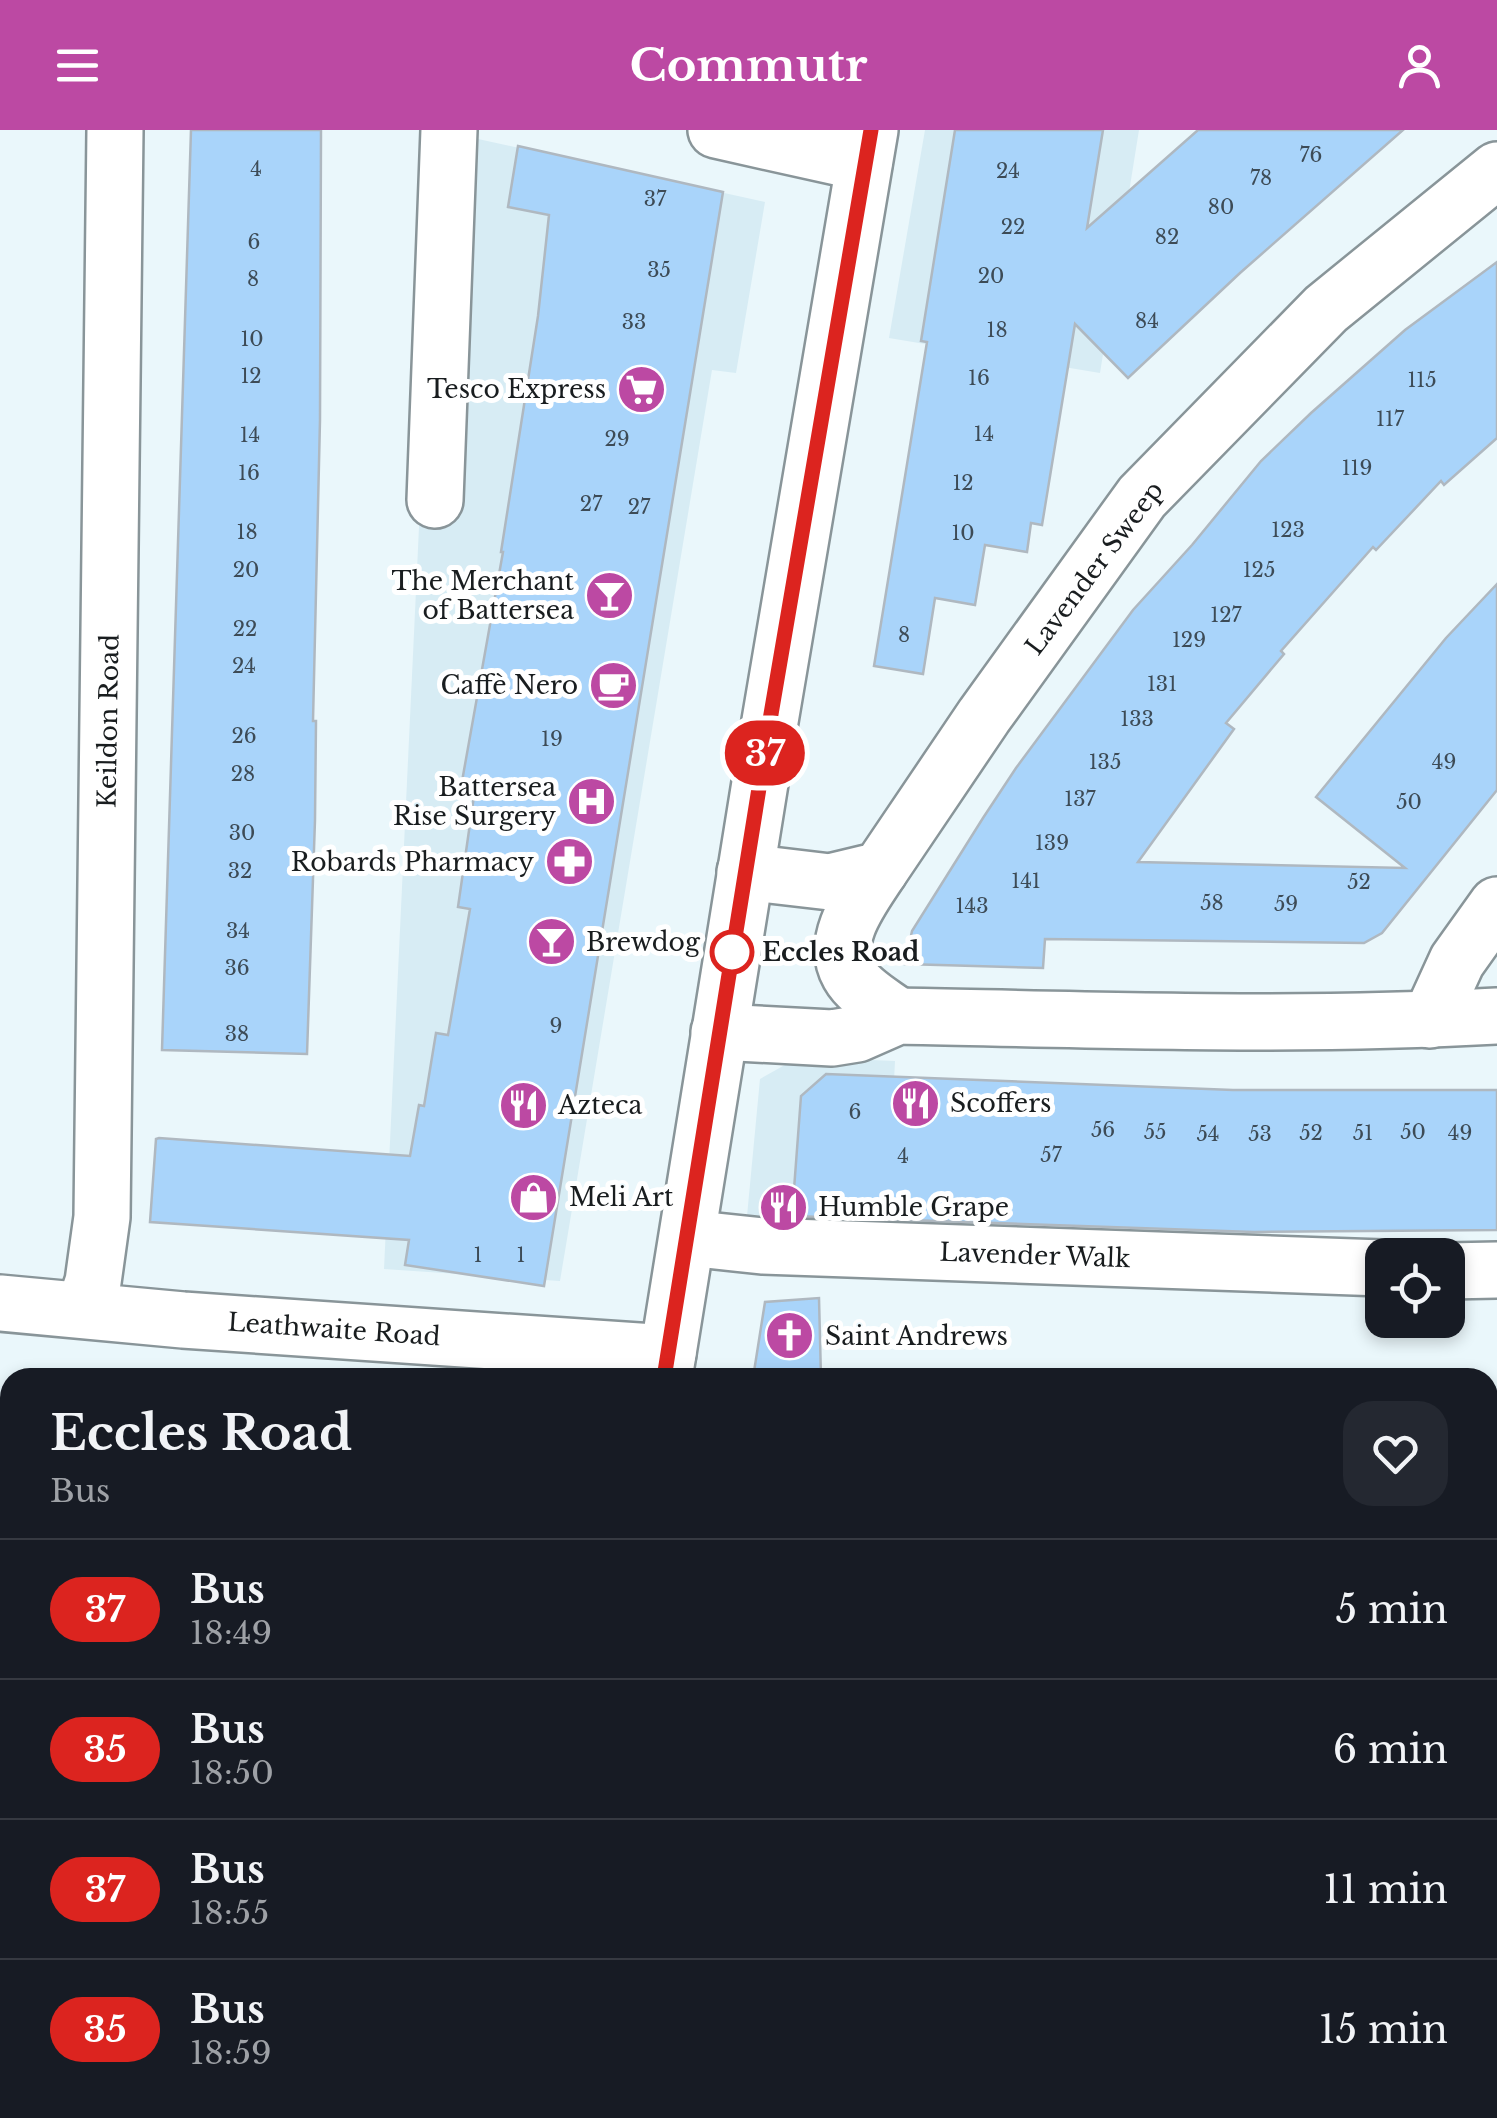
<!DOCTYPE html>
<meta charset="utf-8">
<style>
body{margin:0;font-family:"Libre Baskerville",serif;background:#242831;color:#f1f3f6;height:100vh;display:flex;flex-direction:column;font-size:38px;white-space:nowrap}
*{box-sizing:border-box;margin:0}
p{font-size:32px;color:#9ea1a6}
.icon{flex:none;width:55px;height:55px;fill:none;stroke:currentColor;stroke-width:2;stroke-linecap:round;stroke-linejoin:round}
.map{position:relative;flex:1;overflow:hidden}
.drawer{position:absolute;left:0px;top:1238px;width:1498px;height:752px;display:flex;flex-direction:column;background:#171b24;border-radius:30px 30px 0 0;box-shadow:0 5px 15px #0003}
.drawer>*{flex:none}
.badge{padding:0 20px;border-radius:32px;font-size:35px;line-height:65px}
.controls{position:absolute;left:1365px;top:1108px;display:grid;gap:20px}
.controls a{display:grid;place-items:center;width:100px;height:100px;border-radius:20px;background:#171b24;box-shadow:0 5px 15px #0003;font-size:50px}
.map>.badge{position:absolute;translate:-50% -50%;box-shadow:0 0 0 5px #fff}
.round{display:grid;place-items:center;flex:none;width:105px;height:105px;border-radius:30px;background:#242831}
.head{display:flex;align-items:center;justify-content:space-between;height:170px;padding:0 50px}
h1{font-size:48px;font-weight:800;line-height:75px}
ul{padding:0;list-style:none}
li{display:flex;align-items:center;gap:30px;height:140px;padding:0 50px;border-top:2px solid #363941}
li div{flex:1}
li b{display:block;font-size:38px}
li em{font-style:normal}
li .badge{min-width:110px;font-weight:700;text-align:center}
header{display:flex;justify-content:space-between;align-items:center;height:130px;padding:0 50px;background:#bc49a3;color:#fff;font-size:45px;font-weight:800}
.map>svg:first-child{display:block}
.built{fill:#d7ecf4}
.green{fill:#a7e7fe}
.building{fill:#a9d4fa;stroke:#afb8c0;stroke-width:2.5}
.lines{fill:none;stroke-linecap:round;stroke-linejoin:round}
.minor-casing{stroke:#899599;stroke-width:60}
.highway-casing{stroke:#899599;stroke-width:60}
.minor{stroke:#fff;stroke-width:55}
.highway{stroke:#fff;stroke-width:55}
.line-casing{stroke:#fff;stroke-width:22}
.line{stroke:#dc241f;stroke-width:15}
.stop-dot{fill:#fff;stroke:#dc241f;stroke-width:5}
.labels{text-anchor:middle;stroke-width:10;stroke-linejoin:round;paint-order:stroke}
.number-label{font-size:20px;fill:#3d4b56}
.poi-label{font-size:25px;fill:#191d1f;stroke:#fff;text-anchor:start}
.street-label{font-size:25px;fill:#191d1f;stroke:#fff}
.stop-label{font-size:25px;font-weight:bold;fill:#191d1f;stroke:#fff;text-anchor:start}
</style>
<header><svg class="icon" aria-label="menu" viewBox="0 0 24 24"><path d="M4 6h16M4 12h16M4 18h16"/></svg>Commutr<svg class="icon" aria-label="person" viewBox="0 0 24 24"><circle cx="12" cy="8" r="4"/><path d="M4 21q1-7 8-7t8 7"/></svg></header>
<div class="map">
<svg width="1497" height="1988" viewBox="0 0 1497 1988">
<rect width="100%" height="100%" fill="#eaf7fb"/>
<!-- built -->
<g class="built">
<polygon points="925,0 1139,0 1100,243 889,208"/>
<polygon points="469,7 765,72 736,243 712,240 560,1151 384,1139 420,376"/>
<polygon points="799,927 895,931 887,1090 747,1086 760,949"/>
</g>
<!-- green -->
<g class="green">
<polygon points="0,1439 10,1439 10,1503 0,1502"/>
<polygon points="0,1607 10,1608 10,1980 476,1980 475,1988 0,1988"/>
</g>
<!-- building -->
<g class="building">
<polygon points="191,0 321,0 320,290 313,591 316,591 315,690 307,924 162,920"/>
<polygon points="955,0 1103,0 1087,98 1198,0 1403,0 1240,143 1128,248 1075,194 1042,395 1031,393 1027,422 985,415 975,475 935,468 923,544 874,536 927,212 921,211"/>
<polygon points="518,16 723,62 544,1156 405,1135 409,1110 150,1092 156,1009 159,1008 410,1026 419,975 424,976 436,903 448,905 470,779 458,777 475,659 461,657 503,422 501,422 538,186 549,85 508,77"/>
<polygon points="1497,132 1497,308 1444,355 1441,351 1376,420 1373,417 1281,521 1284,524 1226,593 1234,599 1138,732 1405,738 1316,667 1446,508 1497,454 1497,660 1382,803 1364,813 1045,809 1043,838 905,834 912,801 983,688 1016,638 1133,480 1192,415 1261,331 1311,283 1405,200"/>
<polygon points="826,944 1233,960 1497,960 1497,1100 1254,1102 792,1086 801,966"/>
<polygon points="819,1168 821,1248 753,1248 765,1172"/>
</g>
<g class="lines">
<defs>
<g id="minor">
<polyline points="716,0 864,33"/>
<polyline points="435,370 449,0"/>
<path d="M 880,740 C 862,768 829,809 849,844 C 859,862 882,874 898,886"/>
<polyline points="745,742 830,752 880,740 984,586 1142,367 1326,179 1497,40"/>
<polyline points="1430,890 1457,831 1497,775"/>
<path d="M 719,902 L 832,908 L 857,904 L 898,886 C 1098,890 1298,897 1497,886"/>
<polyline points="688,1108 762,1116 1382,1138"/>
<polyline points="1448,1141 1497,1140"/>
<polyline points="0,1173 183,1190 668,1223"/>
<polyline points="84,1179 93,1152 102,1087 115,0"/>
<polyline points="1488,1449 1497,1448"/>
</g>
<g id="highway">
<polyline points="664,1248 770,591 870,0"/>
<polyline points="0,1554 10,1555"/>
<polyline points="547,1988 549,1980"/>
</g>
</defs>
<!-- minor casing -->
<use href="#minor" class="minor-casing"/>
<!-- highway casing -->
<use href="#highway" class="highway-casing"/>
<!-- minor -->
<use href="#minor" class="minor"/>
<!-- highway -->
<use href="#highway" class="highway"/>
</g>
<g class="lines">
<defs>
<polyline id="line" points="664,1248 770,590 871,0"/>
</defs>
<!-- line casing -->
<use href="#line" class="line-casing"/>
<!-- line -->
<use href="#line" class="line"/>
</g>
<!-- icons -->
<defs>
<symbol id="supermarket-disc" viewBox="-11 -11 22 22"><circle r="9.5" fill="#bc49a3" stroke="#fff"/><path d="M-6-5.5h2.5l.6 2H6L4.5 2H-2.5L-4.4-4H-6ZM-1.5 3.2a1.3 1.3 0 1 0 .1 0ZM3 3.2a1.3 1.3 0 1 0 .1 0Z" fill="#fff"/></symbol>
<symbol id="bar-disc" viewBox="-11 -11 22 22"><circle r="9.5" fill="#bc49a3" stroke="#fff"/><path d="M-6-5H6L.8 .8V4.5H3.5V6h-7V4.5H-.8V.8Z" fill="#fff"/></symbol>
<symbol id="cafe-disc" viewBox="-11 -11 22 22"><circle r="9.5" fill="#bc49a3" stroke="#fff"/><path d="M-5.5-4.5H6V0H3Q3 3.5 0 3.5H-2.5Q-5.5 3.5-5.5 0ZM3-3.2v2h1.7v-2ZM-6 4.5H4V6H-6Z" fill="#fff"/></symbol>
<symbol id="hospital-disc" viewBox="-11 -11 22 22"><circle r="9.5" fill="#bc49a3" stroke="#fff"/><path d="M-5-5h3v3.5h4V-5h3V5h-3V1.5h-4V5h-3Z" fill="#fff"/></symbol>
<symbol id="pharmacy-disc" viewBox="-11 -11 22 22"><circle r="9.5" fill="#bc49a3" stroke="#fff"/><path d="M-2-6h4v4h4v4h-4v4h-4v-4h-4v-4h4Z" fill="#fff"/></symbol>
<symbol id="restaurant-disc" viewBox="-11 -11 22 22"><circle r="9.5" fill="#bc49a3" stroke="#fff"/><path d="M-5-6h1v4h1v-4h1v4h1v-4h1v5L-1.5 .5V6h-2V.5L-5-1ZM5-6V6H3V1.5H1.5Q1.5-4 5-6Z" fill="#fff"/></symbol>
<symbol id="shop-disc" viewBox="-11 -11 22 22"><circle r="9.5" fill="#bc49a3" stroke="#fff"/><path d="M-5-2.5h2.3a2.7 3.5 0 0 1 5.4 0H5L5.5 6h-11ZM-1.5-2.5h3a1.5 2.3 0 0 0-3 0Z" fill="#fff"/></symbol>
<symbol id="church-disc" viewBox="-11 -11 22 22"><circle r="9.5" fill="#bc49a3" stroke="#fff"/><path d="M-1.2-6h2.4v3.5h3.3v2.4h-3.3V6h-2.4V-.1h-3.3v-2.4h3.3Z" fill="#fff"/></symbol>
</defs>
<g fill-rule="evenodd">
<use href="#supermarket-disc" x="614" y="232" width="55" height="55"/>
<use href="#bar-disc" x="582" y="438" width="55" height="55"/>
<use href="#cafe-disc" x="586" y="528" width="55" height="55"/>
<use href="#hospital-disc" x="564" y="644" width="55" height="55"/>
<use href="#pharmacy-disc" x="542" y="704" width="55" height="55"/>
<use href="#bar-disc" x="524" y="784" width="55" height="55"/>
<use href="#restaurant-disc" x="888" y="946" width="55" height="55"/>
<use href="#restaurant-disc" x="496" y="948" width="55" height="55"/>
<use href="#shop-disc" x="506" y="1040" width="55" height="55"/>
<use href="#restaurant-disc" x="756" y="1050" width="55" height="55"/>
<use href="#church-disc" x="762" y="1178" width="55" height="55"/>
</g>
<!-- markers -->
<circle class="stop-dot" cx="732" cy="822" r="20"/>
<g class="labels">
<!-- number labels -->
<g class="number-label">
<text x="1311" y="32">76</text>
<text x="256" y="46">4</text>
<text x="1008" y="48">24</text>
<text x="1261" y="55">78</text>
<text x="655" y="76">37</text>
<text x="1221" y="84">80</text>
<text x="1013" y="104">22</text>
<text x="1167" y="114">82</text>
<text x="254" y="119">6</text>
<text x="659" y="147">35</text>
<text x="991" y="153">20</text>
<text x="253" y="156">8</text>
<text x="1147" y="198">84</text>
<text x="634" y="199">33</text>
<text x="997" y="207">18</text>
<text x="252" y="216">10</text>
<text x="251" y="253">12</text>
<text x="979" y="255">16</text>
<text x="1422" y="257">115</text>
<text x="1390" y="296">117</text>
<text x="984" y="311">14</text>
<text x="250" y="312">14</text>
<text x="617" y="316">29</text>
<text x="1357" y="345">119</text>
<text x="249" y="350">16</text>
<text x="963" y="360">12</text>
<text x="591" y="381">27</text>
<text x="639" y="384">27</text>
<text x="1288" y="407">123</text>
<text x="247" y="409">18</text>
<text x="963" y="410">10</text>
<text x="246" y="447">20</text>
<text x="1259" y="447">125</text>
<text x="1226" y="492">127</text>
<text x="245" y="506">22</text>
<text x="904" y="512">8</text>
<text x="1189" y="517">129</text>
<text x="244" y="543">24</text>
<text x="1162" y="561">131</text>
<text x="1137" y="596">133</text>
<text x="244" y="613">26</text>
<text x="552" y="616">19</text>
<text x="1105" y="639">135</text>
<text x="1444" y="639">49</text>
<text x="243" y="651">28</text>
<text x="1080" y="676">137</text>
<text x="1409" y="679">50</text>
<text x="242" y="710">30</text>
<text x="1052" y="720">139</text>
<text x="240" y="748">32</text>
<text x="1026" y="758">141</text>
<text x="1359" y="759">52</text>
<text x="1212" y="780">58</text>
<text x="1286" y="781">59</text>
<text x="972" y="783">143</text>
<text x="238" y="808">34</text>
<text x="237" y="845">36</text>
<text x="556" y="903">9</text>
<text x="237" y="911">38</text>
<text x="855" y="989">6</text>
<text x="1103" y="1007">56</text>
<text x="1155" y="1009">55</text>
<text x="1413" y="1009">50</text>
<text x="1311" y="1010">52</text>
<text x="1363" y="1010">51</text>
<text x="1460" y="1010">49</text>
<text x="1208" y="1011">54</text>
<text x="1260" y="1011">53</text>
<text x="1051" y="1032">57</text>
<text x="903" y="1033">4</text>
<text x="478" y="1132">1</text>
<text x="521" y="1132">1</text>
</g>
<!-- poi labels -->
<g class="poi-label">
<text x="606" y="268" text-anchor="end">Tesco Express</text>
<text x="574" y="460" text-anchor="end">The Merchant<tspan x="574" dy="29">of Battersea</tspan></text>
<text x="578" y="564" text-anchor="end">Caffè Nero</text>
<text x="556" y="666" text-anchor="end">Battersea<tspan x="556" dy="29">Rise Surgery</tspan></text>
<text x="534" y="741" text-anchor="end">Robards Pharmacy</text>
<text x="586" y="821">Brewdog</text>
<text x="950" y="982">Scoffers</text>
<text x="558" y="984">Azteca</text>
<text x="569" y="1076">Meli Art</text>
<text x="818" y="1086">Humble Grape</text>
<text x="825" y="1215">Saint Andrews</text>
</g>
<!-- street labels -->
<g class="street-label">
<text transform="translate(1094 438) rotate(-53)" y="9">Lavender Sweep</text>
<text transform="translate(108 591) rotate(-89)" y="9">Keildon Road</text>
<text transform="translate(1035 1125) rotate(2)" y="9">Lavender Walk</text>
<text transform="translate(334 1199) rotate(4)" y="9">Leathwaite Road</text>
</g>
<!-- stop labels -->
<g class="stop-label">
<text x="762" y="831">Eccles Road</text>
</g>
</g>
</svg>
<div class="controls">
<a><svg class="icon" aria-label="locate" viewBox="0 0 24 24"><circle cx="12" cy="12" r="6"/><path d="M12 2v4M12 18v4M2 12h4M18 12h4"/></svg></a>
</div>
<b class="badge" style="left:765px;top:623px;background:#dc241f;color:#fff">37</b>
<section class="drawer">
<div class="head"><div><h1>Eccles Road</h1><p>Bus</p></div><a class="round"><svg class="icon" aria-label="heart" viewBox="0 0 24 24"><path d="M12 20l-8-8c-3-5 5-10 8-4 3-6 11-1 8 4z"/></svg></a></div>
<ul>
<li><span class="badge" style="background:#dc241f;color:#fff">37</span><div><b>Bus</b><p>18:49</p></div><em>5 min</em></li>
<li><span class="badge" style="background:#dc241f;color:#fff">35</span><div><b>Bus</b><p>18:50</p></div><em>6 min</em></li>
<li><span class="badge" style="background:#dc241f;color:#fff">37</span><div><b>Bus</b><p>18:55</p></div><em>11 min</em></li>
<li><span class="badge" style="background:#dc241f;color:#fff">35</span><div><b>Bus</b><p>18:59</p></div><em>15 min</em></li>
</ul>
</section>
</div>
